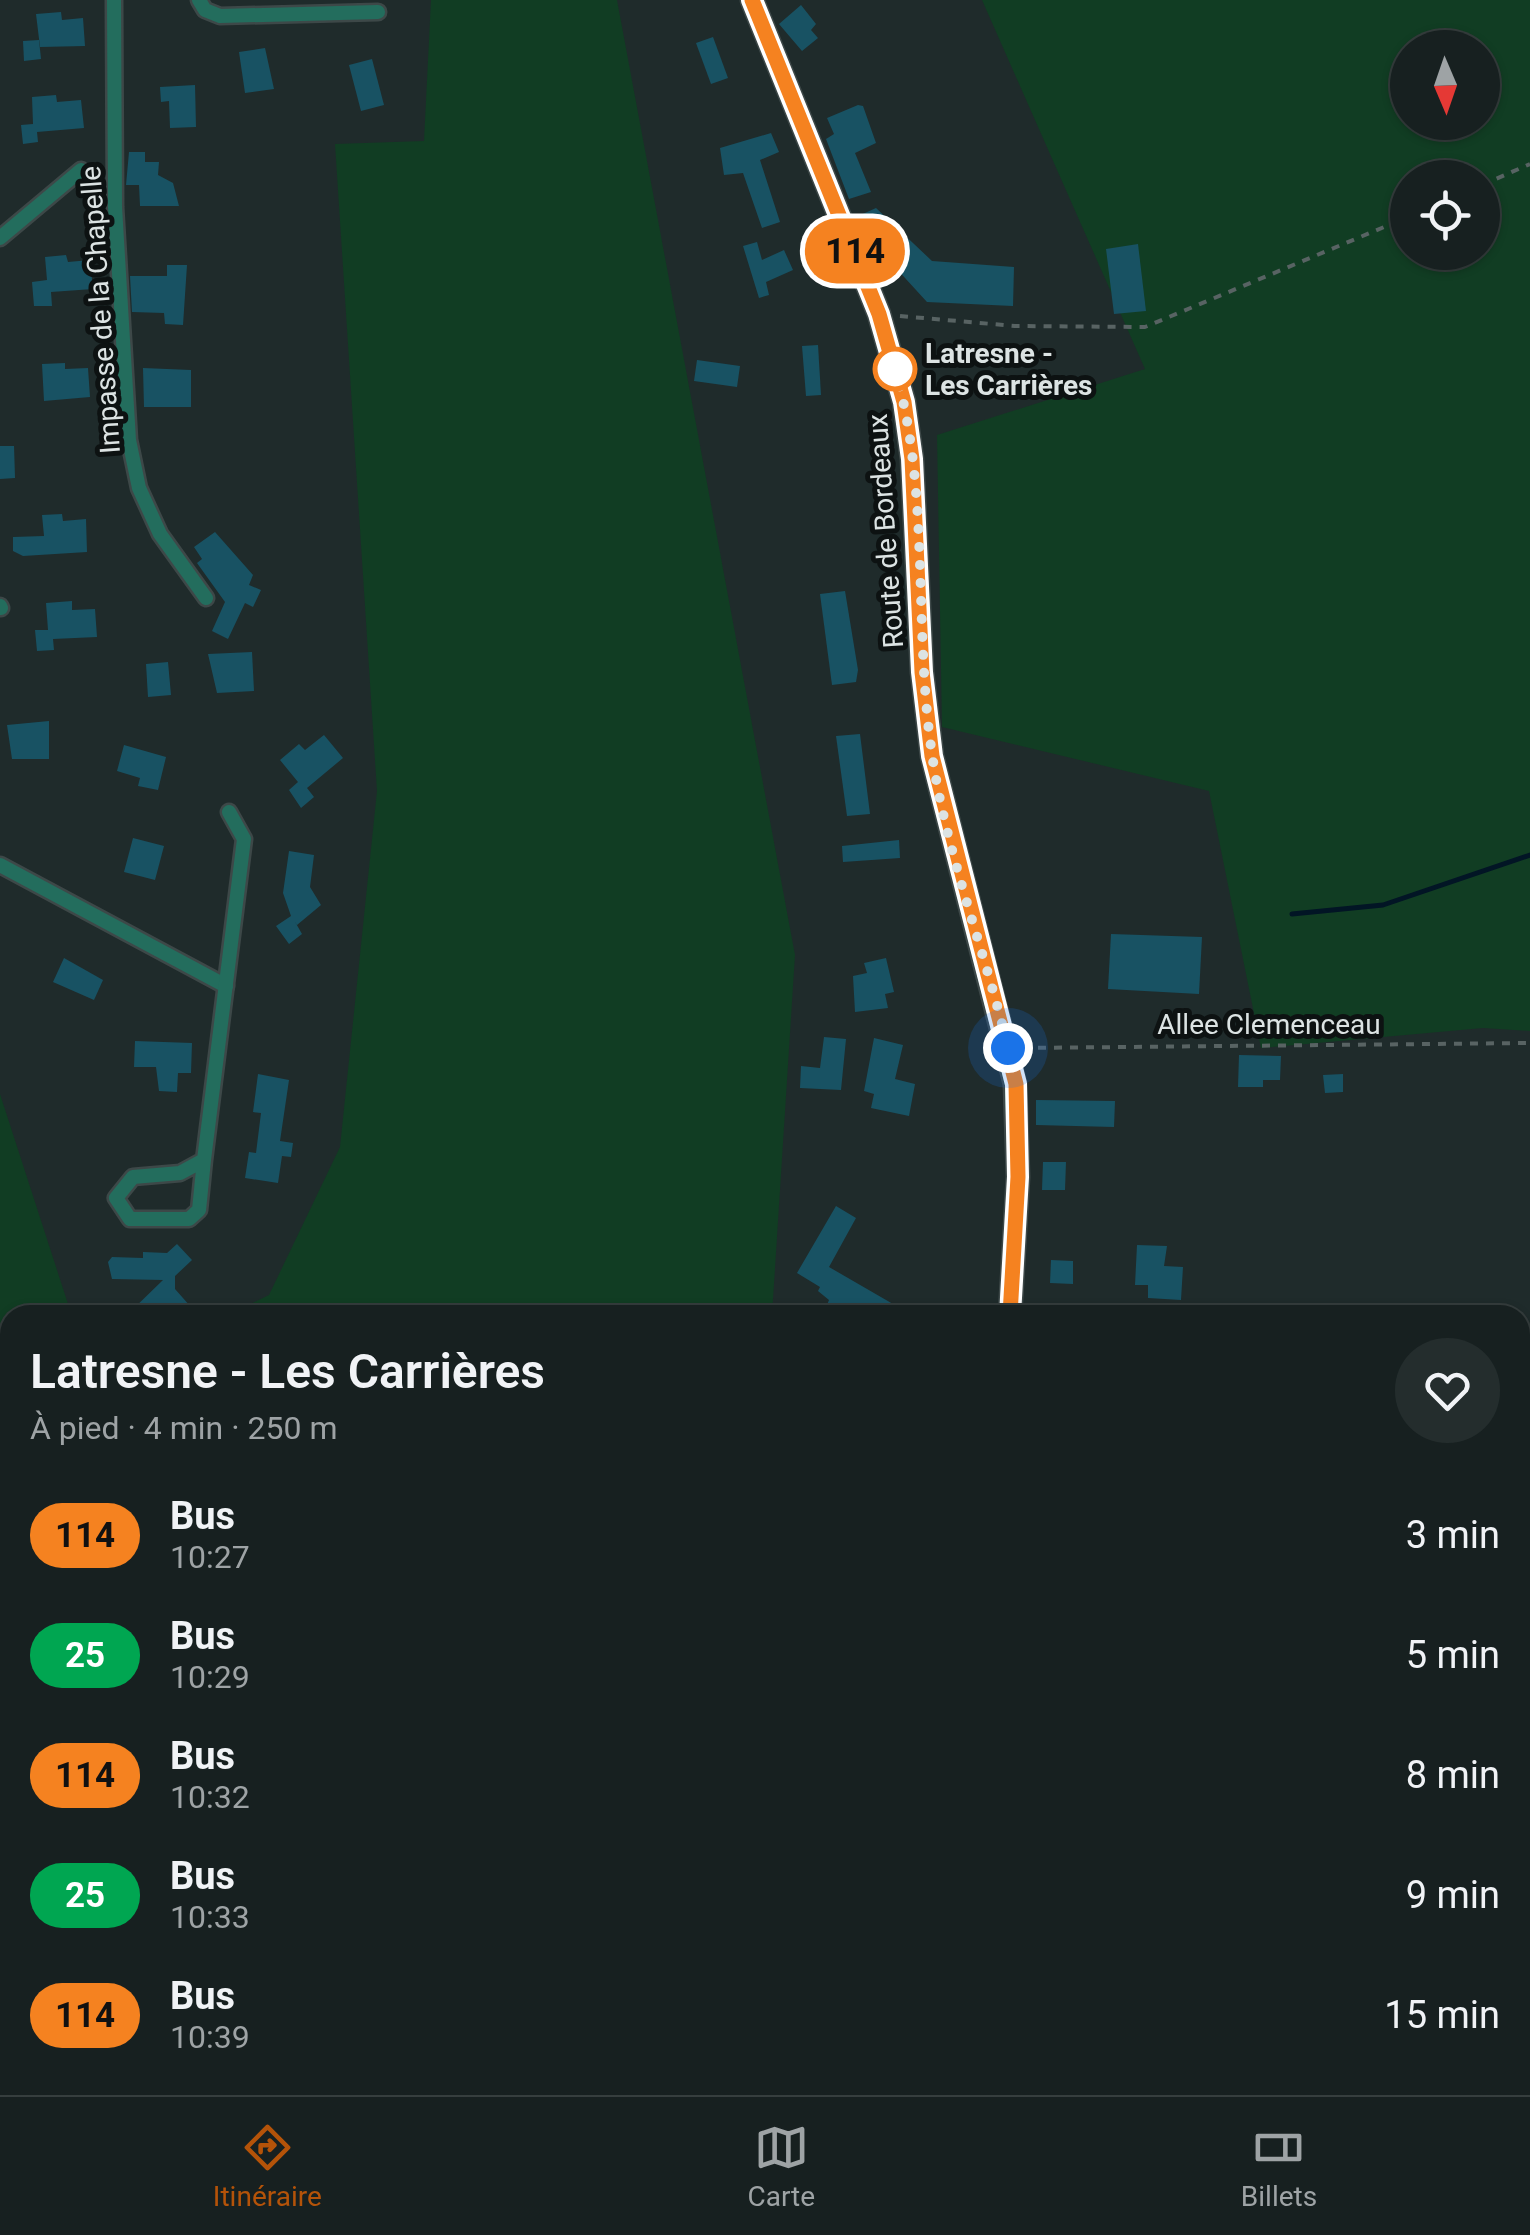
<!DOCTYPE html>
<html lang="fr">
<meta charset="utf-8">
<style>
body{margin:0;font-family:Roboto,sans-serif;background:#242d2d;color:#f1f3f6;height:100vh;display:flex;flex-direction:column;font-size:38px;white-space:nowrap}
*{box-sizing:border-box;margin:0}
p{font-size:32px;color:#9ea3a5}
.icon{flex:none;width:55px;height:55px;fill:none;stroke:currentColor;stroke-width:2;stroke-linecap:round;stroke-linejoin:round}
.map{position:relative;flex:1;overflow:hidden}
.panel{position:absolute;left:0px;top:1305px;width:1530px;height:790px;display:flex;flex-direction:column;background:#172020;border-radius:30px 30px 0 0;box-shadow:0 2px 8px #0004,0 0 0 2px #363e3e}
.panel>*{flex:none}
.badge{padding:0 20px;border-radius:32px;font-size:35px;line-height:65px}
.needle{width:65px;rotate:178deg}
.controls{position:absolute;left:1390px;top:30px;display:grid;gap:20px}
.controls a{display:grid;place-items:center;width:110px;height:110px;border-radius:50%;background:#172020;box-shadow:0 2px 8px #0004,0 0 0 2px #363e3e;font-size:50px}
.you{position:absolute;width:50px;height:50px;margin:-25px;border:8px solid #fff;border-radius:50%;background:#1a73e8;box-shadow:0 0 0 15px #1a73e833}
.map>.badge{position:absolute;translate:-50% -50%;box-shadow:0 0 0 5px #fff}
.round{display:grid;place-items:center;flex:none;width:105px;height:105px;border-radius:52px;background:#242d2d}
.summary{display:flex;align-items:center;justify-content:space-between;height:170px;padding:0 30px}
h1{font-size:48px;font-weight:600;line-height:75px}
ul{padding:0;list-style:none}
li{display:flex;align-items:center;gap:30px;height:120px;padding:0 30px}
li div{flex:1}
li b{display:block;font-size:38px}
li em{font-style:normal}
li .badge{min-width:110px;font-weight:700;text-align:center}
.dock{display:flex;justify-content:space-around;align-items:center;height:140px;border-top:2px solid #363e3e;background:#172020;font-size:28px;color:#9ea3a5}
.dock a{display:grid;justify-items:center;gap:5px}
.dock .on{color:#b45309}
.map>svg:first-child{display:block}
.green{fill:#113d23;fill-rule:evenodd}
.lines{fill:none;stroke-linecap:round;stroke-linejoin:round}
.stream{stroke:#021525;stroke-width:5}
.building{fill:#185263}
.street-casing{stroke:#3d4848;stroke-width:19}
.secondary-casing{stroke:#3d4848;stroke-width:25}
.path{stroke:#586363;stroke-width:4;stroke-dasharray:8 8;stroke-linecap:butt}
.street{stroke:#236d5d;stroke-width:14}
.secondary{stroke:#328f7b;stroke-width:20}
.line-casing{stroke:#fff;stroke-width:22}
.line{stroke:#f58220;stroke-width:15}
.walk{stroke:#dce3e3;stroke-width:10;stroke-dasharray:0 18}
.stop-dot{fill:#fff;stroke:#f58220;stroke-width:5}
.labels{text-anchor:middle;stroke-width:10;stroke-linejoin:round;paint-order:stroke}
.street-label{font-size:28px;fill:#dce3e3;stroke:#0d1212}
.stop-label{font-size:28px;font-weight:bold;fill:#dce3e3;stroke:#0d1212;text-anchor:start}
</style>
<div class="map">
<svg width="1530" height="2095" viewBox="0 0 1530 2095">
<rect width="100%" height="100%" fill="#1f2b2b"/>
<!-- green -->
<g class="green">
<polygon points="431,0 617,0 795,955 772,1315 228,1315 269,1295 340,1147 377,791 335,144 424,141"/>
<path d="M 982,0 L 1530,0 L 1530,1031 L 1483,1028 L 1261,1048 L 1209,791 L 942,727 L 937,435 L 1145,369 ZM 1408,48 L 1482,48 L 1482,122 L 1408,122 ZM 1408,178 L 1482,178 L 1482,252 L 1408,252 Z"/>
<polygon points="0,1094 69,1307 83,1315 10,1315 10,1771 1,1993 10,1994 10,2085 872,2085 875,2095 0,2095"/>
<polygon points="1530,1420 1530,1909 1520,1911 1520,1424"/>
</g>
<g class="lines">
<!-- stream -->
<polyline class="stream" points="1292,914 1383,905 1530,855"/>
</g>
<!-- building -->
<g class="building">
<polygon points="801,5 816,24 811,30 818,38 802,51 779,24"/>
<polygon points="61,12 62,20 83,18 85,46 40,47 36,14"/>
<polygon points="713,37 728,78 711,84 696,43"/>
<polygon points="39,40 41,59 24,61 23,41"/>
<polygon points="265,48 274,89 245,93 239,52"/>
<polygon points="372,59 384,105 361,111 349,65"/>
<polygon points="195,85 196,127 170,128 169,101 161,102 160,87"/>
<polygon points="56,95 57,102 81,100 84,128 37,132 38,142 23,144 21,125 33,124 32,97"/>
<polygon points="858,105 863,106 876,143 855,153 871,192 849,199 826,139 834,134 827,118"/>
<polygon points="771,133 779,152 760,160 780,222 762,228 743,173 724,175 720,148"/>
<polygon points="129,152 145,152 145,162 159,162 158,175 173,183 179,206 140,206 139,185 126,185"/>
<polygon points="876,208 932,261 1014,267 1013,306 927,302 862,231 856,217"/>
<polygon points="757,242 762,260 784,250 793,270 766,282 769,295 759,298 743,246"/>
<polygon points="1138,244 1146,311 1114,314 1106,249"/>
<polygon points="66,255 68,262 90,260 93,289 51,292 52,306 34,306 32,282 47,280 45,257"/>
<polygon points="167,265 187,265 183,325 165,324 164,313 132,312 130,276 167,276"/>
<polygon points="818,345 821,395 806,396 802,346"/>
<polygon points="697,360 740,366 737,387 694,381"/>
<polygon points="65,363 65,369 88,368 90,397 44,401 42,364"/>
<polygon points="143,368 191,370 191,407 144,407"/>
<polygon points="0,446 14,446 15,478 0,479"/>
<polygon points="62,514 63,521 86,519 87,552 23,556 13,551 13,537 44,536 42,515"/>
<polygon points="215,532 253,575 249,585 261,590 253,607 245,603 228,639 212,631 225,602 197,563 202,559 194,547"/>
<polygon points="845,591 858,670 856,682 832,685 820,594"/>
<polygon points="72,601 72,610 95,609 97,637 53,639 54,650 37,651 35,630 48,630 46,603"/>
<polygon points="252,652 254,691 217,693 208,654"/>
<polygon points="168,662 171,695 148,697 146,664"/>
<polygon points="49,721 49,759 12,759 7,725"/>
<polygon points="860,734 870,814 847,816 836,736"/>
<polygon points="324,735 343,758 307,788 314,797 301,808 289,790 298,782 280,760 299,744 305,750"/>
<polygon points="124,745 166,757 158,790 138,786 140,778 117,771"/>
<polygon points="133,838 164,846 155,880 124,872"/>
<polygon points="899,840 900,858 843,862 842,846"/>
<polygon points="289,851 314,855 310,887 321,905 297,925 294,920 302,934 289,944 276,926 291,916 283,893"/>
<polygon points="1111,934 1202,937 1199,994 1108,989"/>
<polygon points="64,958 103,980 94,1000 53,982"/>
<polygon points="886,958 894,992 885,994 888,1008 855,1012 853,976 867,973 864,963"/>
<polygon points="824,1037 846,1039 841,1090 800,1088 801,1066 820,1068"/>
<polygon points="874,1038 903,1045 895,1079 915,1084 909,1116 871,1108 874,1094 864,1091"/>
<polygon points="135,1041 192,1043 191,1073 178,1073 177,1092 159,1091 156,1067 134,1067"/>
<polygon points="1239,1055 1281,1056 1280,1080 1263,1080 1263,1087 1238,1087"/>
<polygon points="258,1074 289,1080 280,1141 293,1143 291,1157 282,1156 278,1183 245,1178 249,1152 256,1153 261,1113 253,1112"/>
<polygon points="1343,1074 1343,1092 1325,1093 1323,1075"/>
<polygon points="1036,1100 1115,1101 1114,1127 1036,1125"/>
<polygon points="1043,1162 1066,1162 1065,1190 1042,1190"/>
<polygon points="836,1206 856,1218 829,1267 912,1315 823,1315 829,1300 818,1291 820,1287 797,1273"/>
<polygon points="177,1244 192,1260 175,1276 175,1289 198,1315 127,1315 163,1280 112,1279 108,1262 112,1257 143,1258 143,1252 167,1253"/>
<polygon points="1137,1245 1167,1246 1164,1266 1183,1267 1181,1300 1148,1298 1148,1285 1135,1285"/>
<polygon points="1051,1260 1073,1261 1073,1284 1050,1283"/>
</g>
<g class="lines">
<defs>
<g id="street">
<polyline points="114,0 115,207 129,440 139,488 160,534 206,598"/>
<polyline points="199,0 205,10 220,16 378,12"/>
<polyline points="0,238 81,170"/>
<polyline points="0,606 1,608"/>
<polyline points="0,865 226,986"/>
<polyline points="204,1160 199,1210 189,1219 130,1219 116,1198 133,1177 180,1173 204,1160 244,839 229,812"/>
</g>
<g id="secondary">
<polyline points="752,0 879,314 904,402 912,459 922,672 932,756 1015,1084 1018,1177 1010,1315"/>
<polyline points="1103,2085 1107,2095"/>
</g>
</defs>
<!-- street casing -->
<use href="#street" class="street-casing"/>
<!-- secondary casing -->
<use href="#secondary" class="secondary-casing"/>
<!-- path -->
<g class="path">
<polyline points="1482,185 1530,164"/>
<polyline points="900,316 1015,326 1145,327 1408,217"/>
<polyline points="1022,1048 1530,1043"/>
<polyline points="0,1755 10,1756"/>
<polyline points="833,2095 835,2085"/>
</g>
<!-- street -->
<use href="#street" class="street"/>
<!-- secondary -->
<use href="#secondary" class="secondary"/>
</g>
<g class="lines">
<defs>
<polyline id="line" points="752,0 879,314 904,402 912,459 922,672 932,756 1016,1084 1018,1177 1010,1315"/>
</defs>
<!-- line casing -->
<use href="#line" class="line-casing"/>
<!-- line -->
<use href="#line" class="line"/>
<!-- walk -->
<path class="walk" d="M 895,369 C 931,494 913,627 932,754 C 946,854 985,950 1008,1048"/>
</g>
<!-- markers -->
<circle class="stop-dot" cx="895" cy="369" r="20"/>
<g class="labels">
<!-- street labels -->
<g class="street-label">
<text transform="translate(100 310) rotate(-94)" y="10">Impasse de la Chapelle</text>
<text transform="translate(885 531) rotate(-94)" y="10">Route de Bordeaux</text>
<text x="1269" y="1034">Allee Clemenceau</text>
</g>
<!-- stop labels -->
<g class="stop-label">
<text x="925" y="363">Latresne -<tspan x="925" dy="32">Les Carrières</tspan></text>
</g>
</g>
</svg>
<div class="controls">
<a><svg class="needle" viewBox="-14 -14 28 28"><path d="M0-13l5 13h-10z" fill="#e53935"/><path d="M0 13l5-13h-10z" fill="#9ea3a5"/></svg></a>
<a><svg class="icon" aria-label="locate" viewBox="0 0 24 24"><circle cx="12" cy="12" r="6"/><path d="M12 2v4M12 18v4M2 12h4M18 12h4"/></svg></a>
</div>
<div class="you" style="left:1008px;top:1048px"></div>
<b class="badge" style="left:855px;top:251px;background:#f58220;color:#111">114</b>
<section class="panel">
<div class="summary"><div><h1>Latresne - Les Carrières</h1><p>À pied · 4 min · 250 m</p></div><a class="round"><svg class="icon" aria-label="heart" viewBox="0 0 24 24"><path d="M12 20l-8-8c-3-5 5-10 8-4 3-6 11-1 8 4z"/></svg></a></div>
<ul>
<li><span class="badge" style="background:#f58220;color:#111">114</span><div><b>Bus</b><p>10:27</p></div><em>3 min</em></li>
<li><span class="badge" style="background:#00a651;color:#fff">25</span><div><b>Bus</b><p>10:29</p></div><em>5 min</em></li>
<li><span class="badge" style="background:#f58220;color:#111">114</span><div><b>Bus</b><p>10:32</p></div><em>8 min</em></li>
<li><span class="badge" style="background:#00a651;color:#fff">25</span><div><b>Bus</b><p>10:33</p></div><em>9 min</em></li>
<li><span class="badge" style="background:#f58220;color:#111">114</span><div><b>Bus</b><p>10:39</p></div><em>15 min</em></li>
</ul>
</section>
</div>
<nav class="dock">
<a class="on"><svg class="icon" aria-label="directions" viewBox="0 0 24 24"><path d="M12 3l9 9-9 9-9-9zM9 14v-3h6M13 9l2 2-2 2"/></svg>Itinéraire</a>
<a><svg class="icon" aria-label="map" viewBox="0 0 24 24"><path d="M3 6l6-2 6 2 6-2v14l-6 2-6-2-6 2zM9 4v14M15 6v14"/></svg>Carte</a>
<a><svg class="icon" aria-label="tickets" viewBox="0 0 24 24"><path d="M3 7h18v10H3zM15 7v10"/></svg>Billets</a>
</nav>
